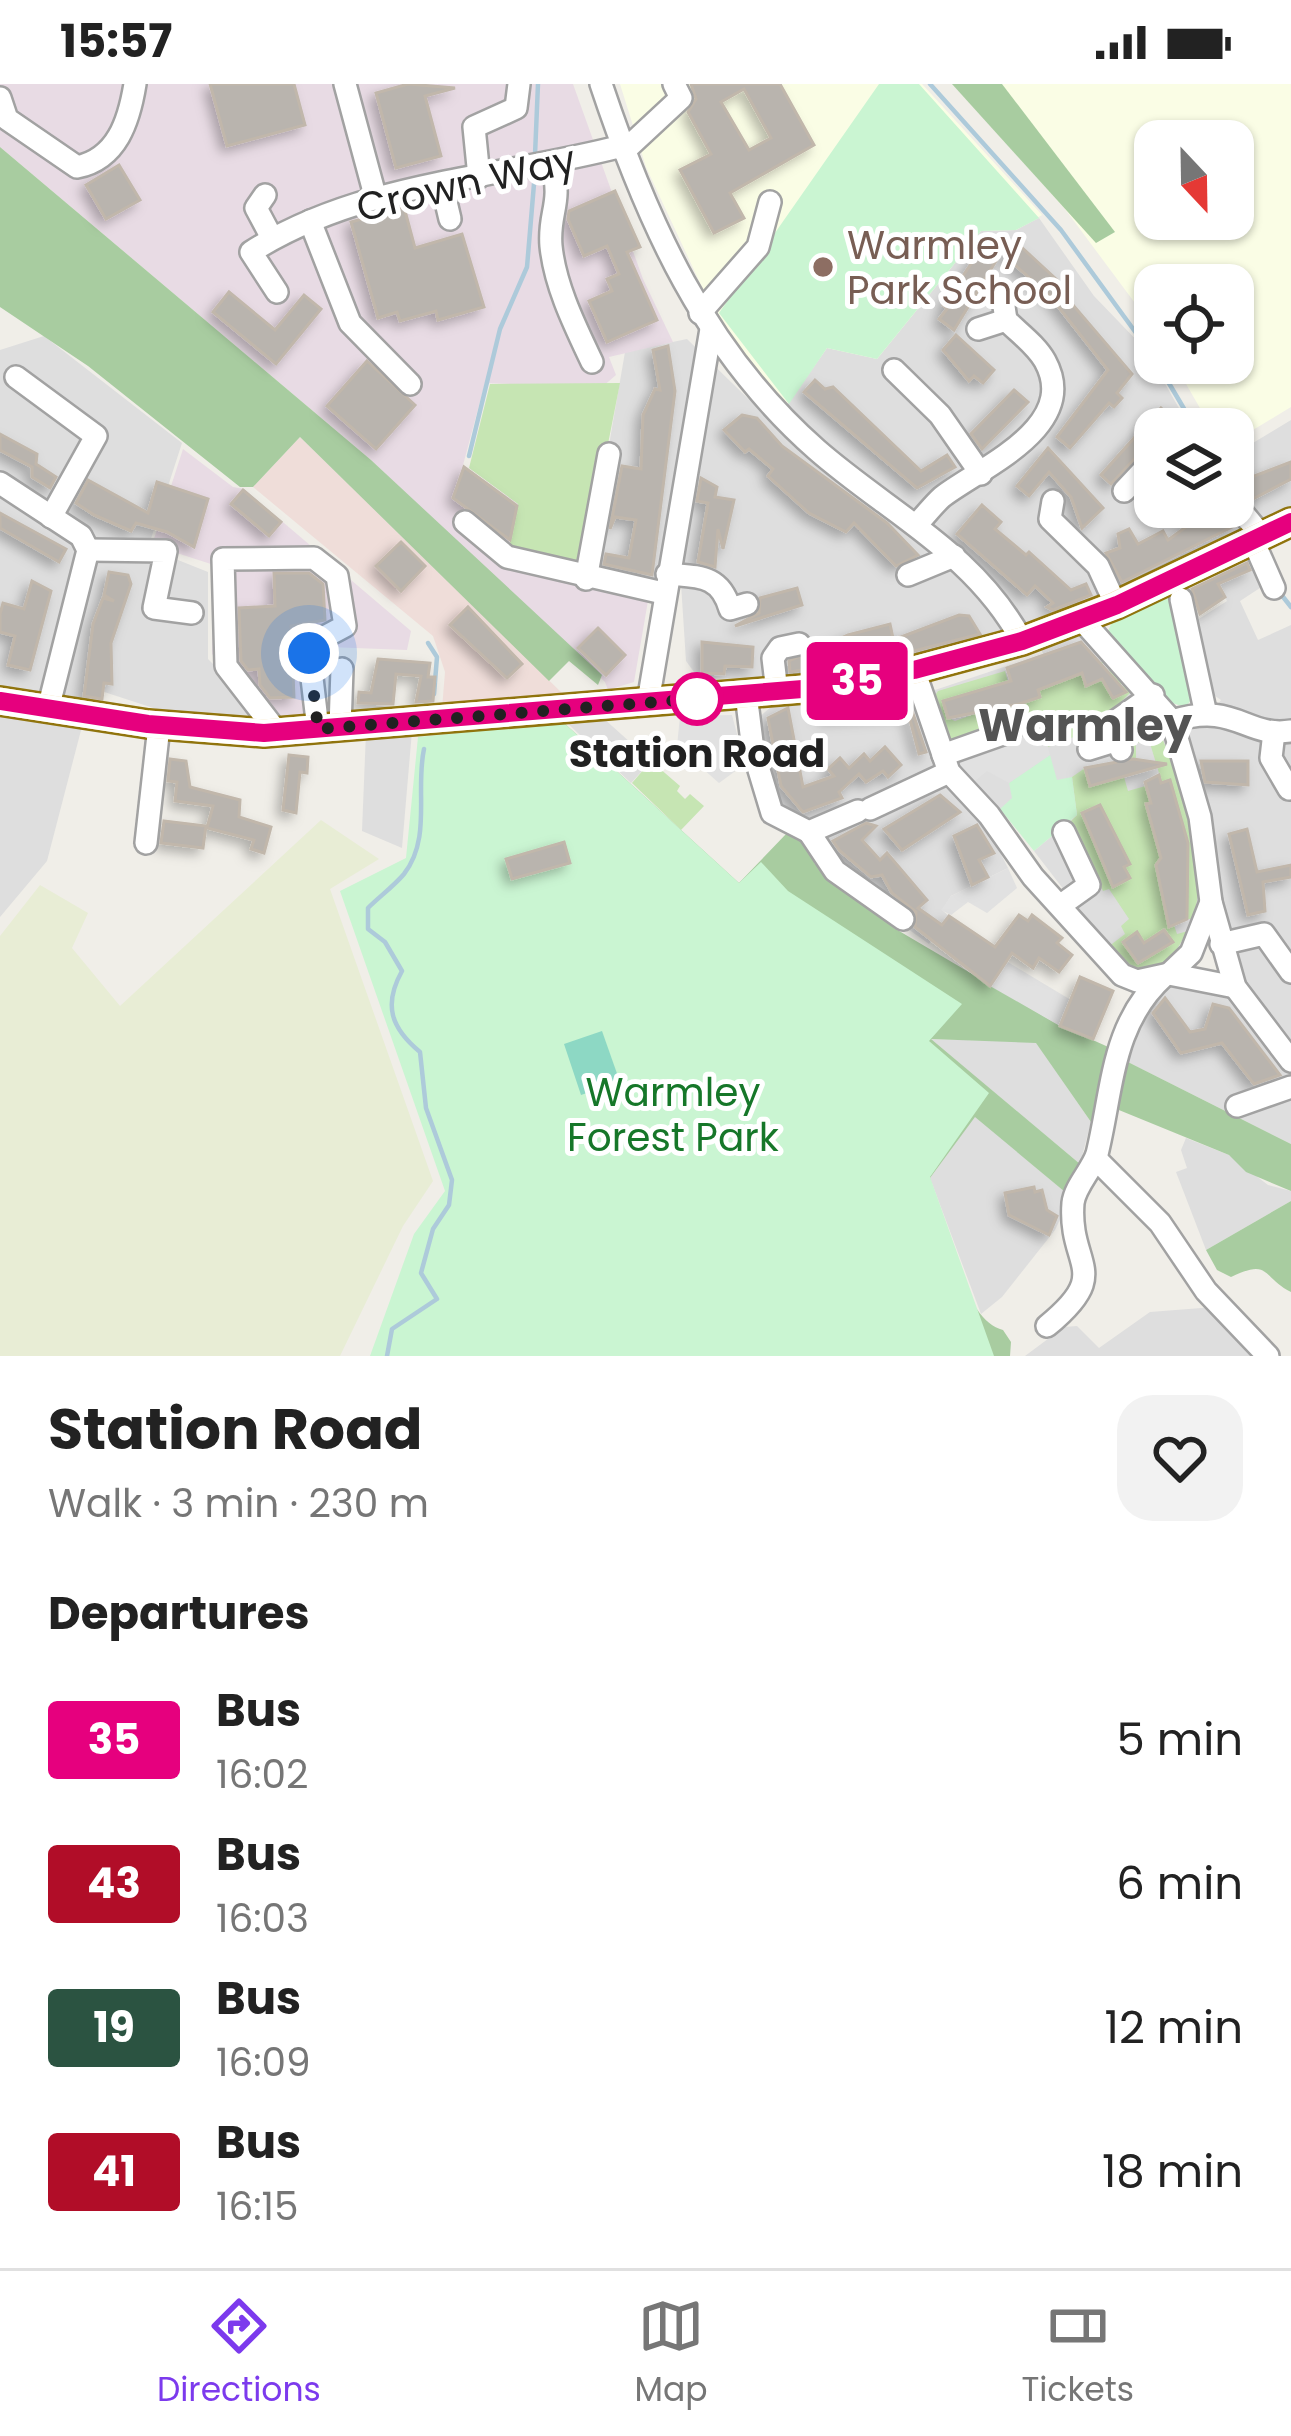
<!DOCTYPE html>
<meta charset="utf-8">
<style>
body{margin:0;font-family:Poppins,sans-serif;background:#f2f2f2;color:#222;height:100vh;display:flex;flex-direction:column;font-size:45px;white-space:nowrap}
*{box-sizing:border-box;margin:0}
p{font-size:39px;color:#767676}
.icon{flex:none;width:66px;height:66px;fill:none;stroke:currentColor;stroke-width:2;stroke-linecap:round;stroke-linejoin:round}
.map{position:relative;height:1272px;overflow:hidden}
.side{display:flex;flex-direction:column;background:#fff;flex:1}
.side>*{flex:none}
.badge{padding:0 24px;border-radius:9px;font-size:42px;line-height:78px}
.needle{width:78px;rotate:158deg}
.controls{position:absolute;left:1134px;top:36px;display:grid;gap:24px}
.controls a{display:grid;place-items:center;width:120px;height:120px;border-radius:24px;background:#fff;box-shadow:0 3px 9px #0004;font-size:60px}
.you{position:absolute;width:60px;height:60px;margin:-30px;border:9px solid #fff;border-radius:50%;background:#1a73e8;box-shadow:0 0 0 18px #1a73e833}
.map>.badge{position:absolute;translate:-50% -50%;box-shadow:0 0 0 6px #fff}
h2{padding:0 48px;font-size:45px;line-height:108px}
.round{display:grid;place-items:center;flex:none;width:126px;height:126px;border-radius:36px;background:#f2f2f2}
.summary{display:flex;align-items:center;justify-content:space-between;height:204px;padding:0 48px}
h1{font-size:57px;font-weight:700;line-height:90px}
ul{padding:0;list-style:none}
li{display:flex;align-items:center;gap:36px;height:144px;padding:0 48px}
li div{flex:1}
li b{display:block;font-size:45px}
li em{font-style:normal}
li .badge{min-width:132px;font-weight:700;text-align:center}
.status{display:flex;justify-content:space-between;align-items:center;height:84px;padding:0 60px;background:#fff;direction:ltr}
.status svg{height:33px;fill:currentColor}
.dock{display:flex;justify-content:space-around;align-items:center;height:168px;border-top:3px solid #e0e0e0;background:#fff;font-size:33px;color:#767676}
.dock a{display:grid;justify-items:center;gap:6px}
.dock .current{color:#7c3aed}
.map>svg:first-child{display:block}
.residential{fill:#dedede}
.commercial{fill:#efddd9}
.industrial{fill:#e8dbe4}
.education{fill:#fafde5;fill-rule:evenodd}
.farmland{fill:#e8edd5}
.grass{fill:#c6e5b3;fill-rule:evenodd}
.forest{fill:#a8cca0}
.park{fill:#caf5d2}
.pitch{fill:#8dd8c4}
.parking{fill:#e1e1e1}
.lines{fill:none;stroke-linecap:round;stroke-linejoin:round}
.stream{stroke:#adcada;stroke-width:4.5}
.building{fill:#b9b4ae;stroke:#c1b7ab;stroke-width:3;fill-rule:evenodd;filter:url(#shadow)}
.minor-casing{stroke:#a2a2a2;stroke-width:26}
.major-casing{stroke:#90740d;stroke-width:32}
.minor{stroke:#fff;stroke-width:21}
.major{stroke:#f4dca9;stroke-width:27}
.line-casing{stroke:#fff;stroke-width:27}
.line{stroke:#e6007e;stroke-width:18}
.walk{stroke:#212121;stroke-width:12;stroke-dasharray:0 21.6}
.education-dot{fill:#8d6e63;stroke:#fff;stroke-width:4.5}
.stop-dot{fill:#fff;stroke:#e6007e;stroke-width:6}
.labels{text-anchor:middle;stroke-width:10;stroke-linejoin:round;paint-order:stroke}
.street-label{font-size:39px;fill:#212121;stroke:#fff}
.education-label{font-size:39px;fill:#785e54;stroke:#fff;text-anchor:start}
.stop-label{font-size:39px;font-weight:bold;fill:#212121;stroke:#fff}
.park-label{font-size:39px;fill:#167729;stroke:#fff}
.quarter-label{font-size:45px;font-weight:bold;fill:#545454;stroke:#fff}
</style>
<div class="status"><b>15:57</b><svg viewBox="0 0 49 12"><path d="M0 12V9h3v3zM5 12V6h3v6zM10 12V3h3v9zM15 12V0h3v12zM26 1h20v11H26zM47 4h2v5h-2z"/></svg></div>
<div class="map">
<svg width="1291" height="1272" viewBox="0 0 1291 1272">
<defs>
<filter id="shadow"><feDropShadow dx="-5.5" dy="5.5" stdDeviation="6" flood-color="#0004"/></filter>
</defs>
<rect width="100%" height="100%" fill="#f0eee8"/>
<!-- residential -->
<g class="residential">
<polygon points="1039,134 1094,212 1145,265 1191,345 1155,345 1155,423 1233,423 1233,371 1291,336 1291,426 1153,493 988,560 805,593 699,595 686,577 681,500 588,483 625,268 687,255 773,339 827,263 981,146 1016,146"/>
<polygon points="44,252 182,359 148,464 208,488 208,575 249,616 248,639 181,633 92,604 47,777 0,833 0,266"/>
<polygon points="1247,470 1263,502 1240,517 1258,556 1291,541 1291,1060 1124,976 1142,917 1160,900 1248,907 1226,850 1201,809 1177,868 1118,876 1034,767 1077,731 1057,697 1046,698 985,739 1008,784 951,812 942,826 949,832 929,860 901,840 774,713 758,634 771,623 912,597 917,612 1043,570 1040,561 1077,547 1090,554 1153,628 1161,646 1207,634 1221,616 1202,603 1194,538 1227,517 1212,484"/>
<polygon points="602,633 651,677 631,699 563,635"/>
<polygon points="412,647 402,764 362,747 366,648"/>
<polygon points="930,955 1036,958 1091,1038 1080,1080"/>
<polygon points="975,1032 1071,1113 1055,1146 1002,1213 981,1230 930,1094"/>
<polygon points="1186,1054 1229,1071 1268,1101 1291,1107 1291,1117 1206,1166 1176,1088 1187,1084 1181,1066"/>
<polygon points="1214,1223 1263,1272 1025,1272 1064,1243 1077,1242 1099,1264 1150,1228"/>
</g>
<!-- commercial -->
<polygon class="commercial" points="300,353 562,609 562,614 442,625 445,588 433,552 253,403"/>
<!-- industrial -->
<g class="industrial">
<polygon points="0,0 573,0 643,195 673,258 609,273 616,291 601,304 485,299 463,381 518,420 508,468 649,511 634,598 608,606 605,598 371,376 0,63"/>
<polygon points="183,365 233,403 244,405 411,547 407,566 329,563 322,633 252,641 251,613 212,570 214,481 152,461"/>
</g>
<!-- education -->
<g class="education">
<polygon points="620,0 922,0 1042,131 1016,146 981,147 877,275 827,264 785,324 715,231 646,83"/>
<path d="M 953,0 L 1291,0 L 1291,323 L 1233,358 L 1233,345 L 1212,345 L 1174,279 L 1233,279 L 1233,201 L 1155,201 L 1155,246 L 1065,125 ZM 1155,57 L 1233,57 L 1233,135 L 1155,135 Z"/>
</g>
<!-- farmland -->
<polygon class="farmland" points="321,736 379,775 330,805 433,1097 403,1142 340,1272 0,1272 0,852 40,801 88,829 72,864 120,922"/>
<!-- grass -->
<g class="grass">
<polygon points="620,299 584,482 508,468 518,420 469,384 490,300"/>
<polygon points="1104,577 1098,587 1107,606 1126,608 1122,600 1116,601 1107,582 1111,581 1134,605 1094,645 1048,663 1038,629 961,660 946,657 931,617 938,607 1005,587 1008,598 944,616 948,634 955,637 1014,616 1016,621 1034,615 1022,582 1054,600"/>
<path d="M 1151,629 C 1178,690 1213,767 1193,835 L 1188,835 C 1181,810 1187,789 1186,767 L 1161,774 L 1166,833 L 1171,832 L 1177,850 L 1188,847 L 1169,878 L 1140,887 L 1124,881 L 1108,863 L 1125,850 L 1121,842 L 1129,835 L 1109,805 L 1103,807 L 1070,738 L 1077,731 L 1072,693 L 1085,684 L 1091,702 L 1124,693 L 1128,707 L 1156,699 L 1159,689 L 1149,656 L 1136,659 L 1136,676 L 1128,677 L 1121,645 ZM 1170,696 L 1189,758 L 1160,768 L 1149,731 L 1161,727 L 1148,726 L 1146,721 L 1158,717 L 1147,703 ZM 1099,720 L 1130,779 L 1124,783 L 1129,794 L 1114,802 L 1082,728 Z"/>
<polygon points="651,677 680,702 677,707 685,715 690,710 704,722 681,746 632,699"/>
</g>
<!-- forest -->
<g class="forest">
<polygon points="952,0 1002,0 1115,148 1096,159"/>
<polygon points="0,63 371,376 602,591 598,601 569,577 549,597 300,353 253,403 240,403 88,282 0,223"/>
<path d="M 563,638 L 739,799 L 787,749 L 804,754 L 815,780 L 894,844 L 1057,940 L 1115,966 L 1091,1038 L 1036,959 L 931,955 L 1080,1080 L 1071,1113 L 975,1033 L 930,1094 C 943,1133 961,1236 1003,1246 L 1011,1258 L 1010,1272 L 937,1272 Z"/>
<polygon points="1124,976 1291,1060 1291,1107 1246,1088 1229,1071 1114,1024"/>
<path d="M 1291,1117 L 1291,1208 C 1261,1193 1271,1174 1231,1193 L 1217,1186 L 1206,1166 Z"/>
</g>
<!-- park -->
<g class="park">
<polygon points="879,0 919,0 1039,134 1016,146 981,147 877,275 827,264 789,320 719,229"/>
<polygon points="1171,510 1175,511 1194,613 1185,623 1172,619 1108,547 1114,534"/>
<polygon points="563,638 739,799 761,778 788,807 962,920 929,957 989,1009 930,1093 994,1272 370,1272 414,1150 445,1107 340,807 406,774 418,653"/>
<polygon points="1050,671 1057,696 1072,693 1077,731 1034,767 1000,725 1012,714 1009,699"/>
</g>
<!-- pitch -->
<polygon class="pitch" points="602,947 620,998 581,1011 564,960"/>
<!-- parking -->
<g class="parking">
<polygon points="1038,628 1050,671 1009,699 987,687 975,697 948,677 941,659 959,653 961,659"/>
<polygon points="732,631 745,680 719,699 677,662 680,632"/>
<polygon points="1008,784 1017,804 987,829 968,818 951,831 941,826 951,812"/>
<polygon points="1006,877 1071,916 1060,942 990,902"/>
</g>
<g class="lines">
<!-- stream -->
<g class="stream">
<polyline points="930,0 1061,146 1155,275"/>
<polyline points="535,71 538,0"/>
<polyline points="1157,279 1196,345"/>
<polyline points="469,372 500,245 527,183 535,88"/>
<polyline points="1280,509 1291,523"/>
<polyline points="428,559 437,573 434,610"/>
<path d="M 387,1272 L 392,1245 L 437,1215 L 421,1189 L 433,1145 L 449,1121 L 452,1096 L 426,1024 L 420,968 C 391,944 383,921 402,887 L 385,858 L 368,845 L 368,824 C 379,813 394,802 404,790 C 432,754 415,706 424,665"/>
</g>
</g>
<!-- building -->
<g class="building">
<polygon points="210,0 294,0 305,41 227,62"/>
<polygon points="408,0 455,4 425,12 441,72 396,84 376,9"/>
<path d="M 691,0 L 780,0 L 814,61 L 730,109 L 744,134 L 714,149 L 680,86 L 711,70 L 688,28 L 696,15 ZM 744,5 L 771,54 L 749,66 L 721,18 Z"/>
<polygon points="119,81 140,116 106,135 86,101"/>
<polygon points="615,107 640,163 627,168 657,236 607,258 589,217 612,207 607,195 619,190 607,162 584,172 568,135 569,127"/>
<polygon points="404,123 415,164 462,150 484,223 438,236 436,227 400,237 397,228 378,234 351,138"/>
<polygon points="1016,158 1071,209 1067,214 1132,290 1117,309 1122,314 1114,323 1109,319 1070,364 1057,353 1108,286 1050,212 1005,172"/>
<polygon points="984,161 999,172 954,246 939,235 947,225 943,221"/>
<polygon points="229,208 275,246 304,211 321,225 276,280 213,228"/>
<polygon points="956,251 994,286 983,299 974,292 969,297 943,266"/>
<polygon points="668,262 675,307 652,491 604,480 606,470 629,474 636,436 615,433 610,445 622,382 641,385 643,331 655,305 660,306 653,266"/>
<polygon points="367,277 415,321 376,365 327,322"/>
<polygon points="815,296 825,305 833,303 921,387 947,371 955,383 917,404 804,308"/>
<polygon points="1014,306 1028,318 982,365 971,350"/>
<polygon points="1161,324 1172,334 1155,345 1155,353 1111,400 1101,391"/>
<polygon points="742,331 757,334 782,362 887,439 918,471 896,482 854,439 846,448 809,429 768,392 773,385 749,365 745,368 724,346"/>
<polygon points="0,350 37,370 36,380 56,393 50,404 32,393 32,383 0,366"/>
<polygon points="1048,364 1103,424 1082,444 1071,413 1049,388 1029,412 1017,402"/>
<polygon points="1233,378 1244,396 1291,378 1291,395 1251,416 1233,402"/>
<polygon points="464,383 517,422 510,456 453,414"/>
<polygon points="701,394 717,403 715,413 734,416 723,465 718,445 715,483 698,478 708,419 697,417"/>
<polygon points="88,396 148,429 157,398 208,415 194,463 167,448 136,439 131,447 94,431 76,419"/>
<polygon points="243,406 281,438 269,452 231,420"/>
<polygon points="982,421 1001,438 995,445 1013,460 1026,471 1029,468 1071,506 1086,500 1091,511 1053,526 1047,523 1053,519 1035,502 1027,511 957,450"/>
<polygon points="1208,427 1213,436 1224,430 1234,442 1122,498 1106,469 1120,464 1118,450 1129,445 1138,460 1163,447 1168,456"/>
<polygon points="0,429 66,465 59,478 0,444"/>
<polygon points="401,458 425,482 401,507 376,482"/>
<polygon points="1247,479 1250,486 1218,500 1225,513 1200,530 1192,505"/>
<polygon points="109,488 128,491 131,500 111,559 112,600 104,599 102,615 84,612 93,540 103,514 114,517 104,511"/>
<polygon points="274,489 309,489 323,500 325,536 291,542 294,613 270,614 260,601 259,585 248,586 241,577 239,524 275,522"/>
<polygon points="32,497 51,507 30,586 8,581 15,552 0,548 0,530 3,519 24,525"/>
<polygon points="797,504 802,521 735,542 759,529 760,514"/>
<polygon points="468,523 522,580 507,594 450,541"/>
<polygon points="959,531 969,532 980,550 910,568 790,588 789,577 848,551 890,540 893,554 901,553"/>
<polygon points="598,544 625,571 606,591 578,564"/>
<polygon points="702,558 753,563 752,583 725,582 724,590 702,589"/>
<polygon points="1081,558 1126,608 1113,614 1102,595 1086,602 1082,589 1038,606 1040,613 1019,620 948,634 943,617 1011,597 1007,584"/>
<polygon points="378,575 430,579 428,593 435,593 433,617 416,618 421,592 396,590 393,620 358,619 359,608 371,609"/>
<polygon points="905,606 926,668 919,670 908,628 825,633 823,621"/>
<polygon points="788,624 803,703 834,692 828,685 840,674 849,684 864,670 870,677 885,663 901,681 888,693 883,687 866,698 859,690 839,708 842,714 803,728 781,702 768,634"/>
<polygon points="289,671 308,673 307,689 300,688 296,729 283,726"/>
<polygon points="170,675 186,677 190,703 240,716 239,733 271,743 264,769 251,765 254,756 207,744 213,722 175,717 177,698 168,697"/>
<polygon points="1133,675 1167,680 1090,702 1085,684"/>
<polygon points="1201,677 1248,677 1248,701 1205,698"/>
<polygon points="1159,691 1161,699 1170,696 1188,759 1187,835 1169,843 1156,781 1161,774 1146,720 1151,719 1145,698"/>
<polygon points="940,711 960,728 902,766 884,745"/>
<polygon points="1100,721 1130,780 1124,783 1130,794 1113,803 1082,729"/>
<polygon points="164,737 206,742 203,764 161,759"/>
<polygon points="866,739 876,742 862,756 880,776 887,769 927,816 918,824 942,841 949,832 995,863 1019,831 1028,837 1032,831 1062,854 1057,859 1072,871 1059,888 1039,874 1033,884 1012,869 990,902 915,843 916,828 892,809 882,791 871,793 840,767 833,757"/>
<polygon points="977,741 994,769 979,776 988,793 972,801 954,752"/>
<polygon points="1247,745 1257,788 1291,781 1291,793 1263,798 1265,827 1248,831 1229,750"/>
<polygon points="564,758 570,779 512,795 506,775"/>
<polygon points="1164,846 1173,858 1138,879 1123,858 1137,848 1144,859"/>
<polygon points="1080,893 1113,907 1093,955 1060,942"/>
<polygon points="1165,914 1190,948 1205,945 1213,920 1229,924 1280,991 1254,1000 1222,959 1181,969 1153,929"/>
<polygon points="1034,1103 1035,1108 1042,1106 1047,1126 1057,1132 1049,1151 1009,1131 1005,1109"/>
</g>
<g class="lines">
<defs>
<g id="minor">
<polyline points="345,0 376,115"/>
<path d="M 601,0 C 647,138 705,268 817,366 C 889,429 975,469 1022,557"/>
<path d="M 0,14 L 7,35 L 77,83 C 117,75 129,37 135,0"/>
<polyline points="624,67 681,14 674,0"/>
<path d="M 552,81 C 563,120 548,128 551,162 C 555,202 575,242 592,278"/>
<polyline points="479,93 474,43 516,24 519,0"/>
<polyline points="442,101 450,135"/>
<polyline points="265,111 256,124 272,154"/>
<polyline points="310,137 350,239 410,300"/>
<path d="M 277,208 L 251,168 C 360,98 500,94 622,62"/>
<polyline points="1002,209 1006,236"/>
<polyline points="700,229 758,163 770,118"/>
<polyline points="894,286 940,331 981,390"/>
<polyline points="16,293 96,352 51,433"/>
<polyline points="0,399 81,452 88,466 48,625"/>
<polyline points="1124,407 1155,374"/>
<polyline points="1053,417 1050,435 1098,482 1116,521"/>
<polyline points="1233,417 1261,451"/>
<polyline points="465,438 507,473 663,509"/>
<path d="M 916,441 C 925,432 933,421 942,413 C 981,383 1081,343 1045,277 C 1036,261 1019,249 1006,236 L 978,245"/>
<polyline points="1252,454 1274,504"/>
<polyline points="88,466 166,467 154,524 192,529"/>
<path d="M 667,490 C 698,493 720,490 730,525 L 747,520"/>
<polyline points="908,491 954,472"/>
<polyline points="586,495 609,370"/>
<polyline points="1181,515 1205,626"/>
<polyline points="1081,535 1172,637 1200,733 1211,818 1235,903 1291,977"/>
<polyline points="914,586 949,688 989,731 1033,793 1122,891 1137,897 1169,890"/>
<polyline points="777,608 773,574 780,564 799,560"/>
<polyline points="746,610 753,666 772,729 809,748 858,727"/>
<polyline points="648,618 711,245"/>
<path d="M 1172,637 C 1236,617 1245,654 1291,647"/>
<polyline points="340,643 342,585"/>
<polyline points="277,648 226,582 223,475 314,474 337,492 345,542 317,557 309,569 318,645"/>
<polyline points="1274,648 1271,674 1289,705"/>
<polyline points="1089,665 1118,656"/>
<polyline points="1121,666 1113,639 1153,611"/>
<polyline points="943,671 1011,647"/>
<polyline points="870,725 949,688"/>
<polyline points="809,748 835,787 903,835"/>
<polyline points="146,759 159,642"/>
<polyline points="1211,818 1191,869 1169,890 1235,903"/>
<polyline points="1061,821 1089,801 1064,748"/>
<polyline points="1221,860 1264,850 1291,888"/>
<polyline points="1237,1022 1291,1003"/>
<polyline points="1096,1075 1160,1139 1206,1207 1268,1272"/>
<path d="M 1047,1242 C 1114,1187 1068,1183 1073,1119 C 1075,1102 1092,1086 1097,1070 C 1113,1005 1111,940 1164,892"/>
</g>
<polyline id="major" points="0,617 148,640 264,649 815,604 914,586 1022,557 1116,521 1291,438"/>
</defs>
<!-- minor casing -->
<use href="#minor" class="minor-casing"/>
<!-- major casing -->
<use href="#major" class="major-casing"/>
<!-- minor -->
<use href="#minor" class="minor"/>
<!-- major -->
<use href="#major" class="major"/>
</g>
<g class="lines">
<defs>
<polyline id="line" points="0,617 148,640 264,649 815,604 914,586 1022,557 1117,521 1291,438"/>
</defs>
<!-- line casing -->
<use href="#line" class="line-casing"/>
<!-- line -->
<use href="#line" class="line"/>
<!-- walk -->
<polyline class="walk" points="309,569 318,645 706,614 697,615"/>
</g>
<!-- markers -->
<circle class="education-dot" cx="823" cy="183" r="12"/>
<circle class="stop-dot" cx="697" cy="615" r="24"/>
<g class="labels">
<!-- street labels -->
<g class="street-label">
<text transform="translate(466 99) rotate(-13)" y="14">Crown Way</text>
</g>
<!-- education labels -->
<g class="education-label">
<text x="847" y="175">Warmley<tspan x="847" dy="45">Park School</tspan></text>
</g>
<!-- stop labels -->
<g class="stop-label">
<text x="697" y="683">Station Road</text>
</g>
<!-- park labels -->
<g class="park-label">
<text x="673" y="1022">Warmley<tspan x="673" dy="45">Forest Park</tspan></text>
</g>
<!-- quarter labels -->
<g class="quarter-label">
<text x="1085" y="657">Warmley</text>
</g>
</g>
</svg>
<div class="controls">
<a><svg class="needle" viewBox="-14 -14 28 28"><path d="M0-13l5 13h-10z" fill="#e53935"/><path d="M0 13l5-13h-10z" fill="#767676"/></svg></a>
<a><svg class="icon" aria-label="locate" viewBox="0 0 24 24"><circle cx="12" cy="12" r="6"/><path d="M12 2v4M12 18v4M2 12h4M18 12h4"/></svg></a>
<a><svg class="icon" aria-label="layers" viewBox="0 0 24 24"><path d="M12 4l9 5-9 5-9-5zM3 14l9 5 9-5"/></svg></a>
</div>
<div class="you" style="left:309px;top:569px"></div>
<b class="badge" style="left:857px;top:597px;background:#e6007e;color:#fff">35</b>
</div>
<section class="side">
<div class="summary"><div><h1>Station Road</h1><p>Walk · 3 min · 230 m</p></div><a class="round"><svg class="icon" aria-label="heart" viewBox="0 0 24 24"><path d="M12 20l-8-8c-3-5 5-10 8-4 3-6 11-1 8 4z"/></svg></a></div>
<h2>Departures</h2>
<ul>
<li><span class="badge" style="background:#e6007e;color:#fff">35</span><div><b>Bus</b><p>16:02</p></div><em>5 min</em></li>
<li><span class="badge" style="background:#b10d28;color:#fff">43</span><div><b>Bus</b><p>16:03</p></div><em>6 min</em></li>
<li><span class="badge" style="background:#2b5341;color:#fff">19</span><div><b>Bus</b><p>16:09</p></div><em>12 min</em></li>
<li><span class="badge" style="background:#b10d28;color:#fff">41</span><div><b>Bus</b><p>16:15</p></div><em>18 min</em></li>
</ul>
</section>
<nav class="dock">
<a class="current"><svg class="icon" aria-label="directions" viewBox="0 0 24 24"><path d="M12 3l9 9-9 9-9-9zM9 14v-3h6M13 9l2 2-2 2"/></svg>Directions</a>
<a><svg class="icon" aria-label="map" viewBox="0 0 24 24"><path d="M3 6l6-2 6 2 6-2v14l-6 2-6-2-6 2zM9 4v14M15 6v14"/></svg>Map</a>
<a><svg class="icon" aria-label="tickets" viewBox="0 0 24 24"><path d="M3 7h18v10H3zM15 7v10"/></svg>Tickets</a>
</nav>
